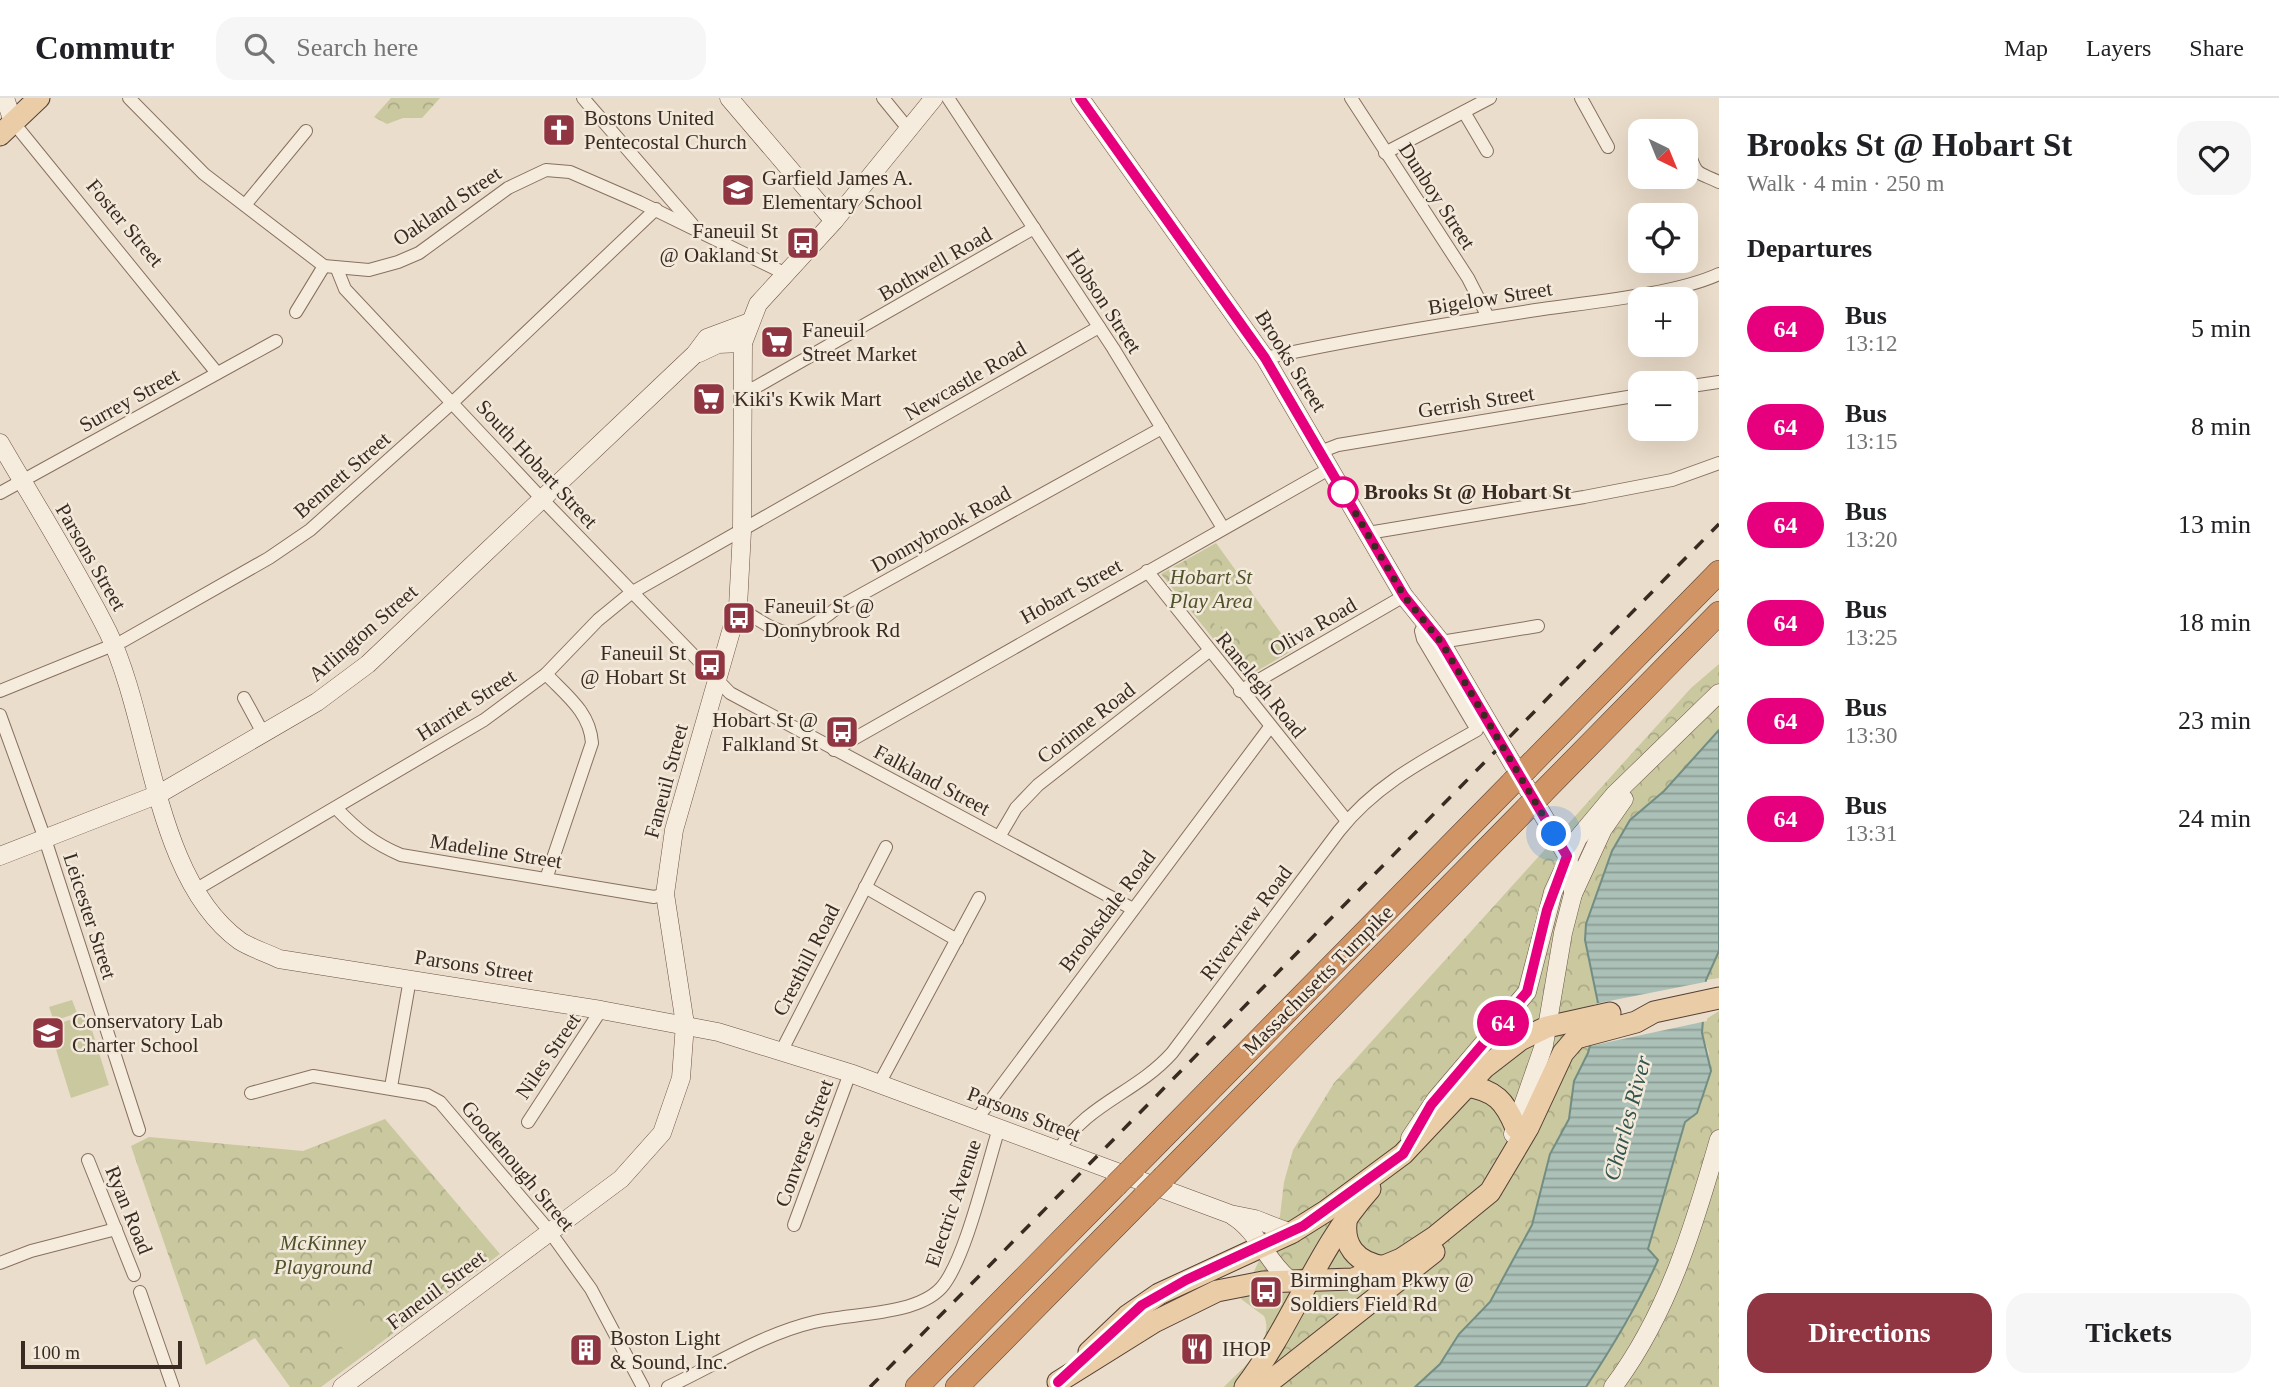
<!DOCTYPE html>
<meta charset="utf-8">
<style>
body{margin:0;font-family:"Times New Roman",serif;background:#f6f6f6;color:#202124;height:100vh;display:flex;flex-direction:column;font-size:26px;white-space:nowrap}
*{box-sizing:border-box;margin:0}
p{font-size:23px;color:#757577}
.icon{flex:none;width:38px;height:38px;fill:none;stroke:currentColor;stroke-width:2;stroke-linecap:round;stroke-linejoin:round}
.map{position:relative;flex:1;overflow:hidden}
.drawer{display:flex;flex-direction:column;background:#fff;width:560px}
.drawer>*{flex:none}
.badge{padding:0 14px;border-radius:23px;font-size:24px;line-height:46px}
.needle{width:46px;rotate:137deg}
.fabs{position:absolute;left:1628px;top:21px;display:grid;gap:14px}
.fabs a{display:grid;place-items:center;width:70px;height:70px;border-radius:14px;background:#fff;box-shadow:0 7px 28px #0002;font-size:35px}
.scale{position:absolute;left:21px;bottom:18px;width:161px;box-sizing:border-box;padding-left:7px;border:4px solid #392a22;border-top:0;font-size:19px;line-height:24px;white-space:nowrap;color:#392a22;-webkit-text-stroke:5px #f3e9da;paint-order:stroke}
.you{position:absolute;width:35px;height:35px;margin:-18px;border:5px solid #fff;border-radius:50%;background:#1a73e8;box-shadow:0 0 0 10px #1a73e833}
.map>.badge{position:absolute;translate:-50% -50%;box-shadow:0 0 0 4px #fff}
h2{padding:0 28px;font-size:26px;line-height:63px}
.round{display:grid;place-items:center;flex:none;width:74px;height:74px;border-radius:21px;background:#f6f6f6}
.summary{display:flex;align-items:center;justify-content:space-between;height:119px;padding:0 28px}
h1{font-size:33px;font-weight:700;line-height:52px}
.cta{display:flex;gap:14px;margin-top:auto;padding:14px 28px}
.cta a{flex:1;height:80px;border-radius:21px;background:#903642;color:#fff;font-size:28px;font-weight:700;line-height:80px;text-align:center}
.cta a+a{background:#f6f6f6;color:#202124}
ul{padding:0;list-style:none}
li{display:flex;align-items:center;gap:21px;height:98px;padding:0 28px}
li div{flex:1}
li b{display:block;font-size:26px}
li em{font-style:normal}
li .badge{min-width:77px;font-weight:700;text-align:center}
header{display:flex;align-items:center;gap:42px;box-sizing:border-box;height:98px;padding:0 35px;background:#fff;border-bottom:2px solid #e0e0e0}
header strong{font-size:33px}
nav{display:flex;gap:38px;margin-inline-start:auto;font-size:24px}
.search{width:490px;height:63px;background:#f6f6f6;display:flex;align-items:center;gap:18px;box-sizing:border-box;padding:0 24px;border-radius:21px;color:#757577;font-size:26px}
main{display:flex;flex:1;min-height:0}
.map>svg:first-child{display:block}
.forest{fill:url(#forest-crowns)}
.pitch{fill:#c9c89f}
.water{fill:url(#water-rules);stroke:#728e84;stroke-width:2}
.pier{fill:#ebddcb}
.lines{fill:none;stroke-linecap:round;stroke-linejoin:round}
.street-casing{stroke:#877060;stroke-width:14}
.secondary-casing{stroke:#695143;stroke-width:19}
.primary-casing{stroke:#553f34;stroke-width:23}
.highway-casing{stroke:#553f34;stroke-width:24}
.street{stroke:#f6ecde;stroke-width:12}
.secondary{stroke:#f6ecde;stroke-width:18}
.primary{stroke:#eacca7;stroke-width:21}
.highway{stroke:#d19465;stroke-width:23}
.rail{stroke:#392a22;stroke-width:3.5;stroke-dasharray:12 12;stroke-linecap:butt}
.highway-bridge-casing{stroke:#553f34;stroke-width:24;stroke-linecap:butt}
.highway-bridge{stroke:#d19465;stroke-width:23}
.line-casing{stroke:#fff;stroke-width:16}
.line{stroke:#e6007e;stroke-width:10}
.walk{stroke:#392a22;stroke-width:7;stroke-dasharray:0 12.6}
.stop-dot{fill:#fff;stroke:#e6007e;stroke-width:3.5}
.labels{text-anchor:middle;stroke-width:5;stroke-linejoin:round;paint-order:stroke}
.poi-label{font-size:21px;fill:#392a22;stroke:#f3e9da;text-anchor:start}
.street-label{font-size:21px;fill:#392a22;stroke:#f3e9da}
.stop-label{font-size:21px;font-weight:bold;fill:#392a22;stroke:#f3e9da;text-anchor:start}
.park-label{font-size:21px;font-style:italic;fill:#4e532b;stroke:#f3e9da}
.water-label{font-size:23px;font-style:italic;fill:#335750;stroke:#f3e9da}
</style>
<header>
<strong>Commutr</strong>
<div class="search"><svg class="icon" aria-label="search" viewBox="0 0 24 24"><circle cx="10" cy="10" r="6"/><path d="M15 15l6 6"/></svg>Search here</div>
<nav><a>Map</a><a>Layers</a><a>Share</a></nav>
</header>
<main>
<div class="map">
<svg width="1719" height="1289" viewBox="0 0 1719 1289">
<defs>
<pattern id="forest-crowns" width="20" height="18" patternUnits="userSpaceOnUse" patternTransform="scale(1.75)"><rect width="20" height="18" fill="#c9c89f"/><path d="M2 6a3 3 0 1 1 6 0M12 15a3 3 0 1 1 6 0" fill="none" stroke="#adac89"/></pattern>
<pattern id="water-rules" width="6" height="5" patternUnits="userSpaceOnUse" patternTransform="scale(1.75)"><rect width="6" height="5" fill="#abc0b7"/><path d="M0 2.5h6" fill="none" stroke="#8c9c94"/></pattern>
</defs>
<rect width="100%" height="100%" fill="#ebddcb"/>
<!-- forest -->
<g class="forest">
<polygon points="391,0 440,0 422,20 403,20 387,26 374,19"/>
<polygon points="1216,445 1293,552 1245,580 1161,476"/>
<path d="M 1719,566 L 1719,632 L 1664,693 L 1630,722 L 1612,753 L 1586,826 L 1585,842 L 1598,905 L 1596,926 L 1588,955 L 1574,983 L 1569,1021 L 1550,1056 L 1532,1127 L 1490,1204 L 1459,1236 L 1440,1266 L 1415,1289 L 1224,1289 C 1240,1272 1276,1244 1264,1218 L 1241,1201 L 1280,1118 L 1284,1084 L 1293,1052 L 1334,985 L 1691,590 Z"/>
<polygon points="1719,853 1719,880 1706,882"/>
<polygon points="1719,913 1719,1289 1586,1289 1629,1221 1658,1162 1648,1151 1685,1024 1701,1007 1709,955 1702,935 1703,923"/>
<polygon points="385,1021 500,1156 321,1289 290,1289 255,1240 206,1267 131,1048 149,1039 303,1053"/>
</g>
<!-- pitch -->
<g class="pitch">
<polygon points="1237,477 1257,503 1218,531 1199,504"/>
<polygon points="72,902 77,915 54,923 49,909"/>
<polygon points="87,916 109,987 71,1000 49,929"/>
<polygon points="349,1208 374,1243 350,1261 326,1226"/>
</g>
<!-- water -->
<path class="water" d="M 1719,632 L 1719,853 L 1706,882 L 1702,935 L 1711,973 L 1697,1015 L 1685,1024 L 1648,1151 L 1658,1162 C 1638,1207 1613,1248 1586,1289 L 1415,1289 L 1440,1266 L 1459,1236 L 1490,1204 L 1532,1127 L 1550,1056 L 1569,1021 L 1574,983 L 1588,955 L 1596,926 L 1598,905 L 1585,842 L 1586,826 L 1612,753 L 1630,722 L 1664,693 Z"/>
<!-- pier -->
<polygon class="pier" points="1710,883 1707,923 1590,948 1594,906"/>
<g class="lines">
<defs>
<g id="street">
<polyline points="129,0 204,76 324,168 369,172 398,164 419,155 508,90 546,72 570,74 639,104 784,175"/>
<polyline points="583,0 692,126"/>
<polyline points="883,0 910,33"/>
<polyline points="948,0 1113,250 1223,430"/>
<polyline points="1351,0 1468,180 1488,219"/>
<polyline points="1581,0 1608,49"/>
<polyline points="1464,14 1487,53"/>
<polyline points="13,24 217,275"/>
<path d="M 1688,52 C 1697,79 1696,73 1719,84"/>
<polyline points="1385,55 1490,0"/>
<polyline points="245,107 306,33"/>
<polyline points="337,171 345,191 542,401 730,595 1133,811"/>
<polyline points="296,214 324,168"/>
<path d="M 1265,260 C 1357,240 1450,225 1543,211 C 1592,204 1676,196 1719,176"/>
<polyline points="1685,289 1719,284"/>
<polyline points="743,292 756,289 1034,130"/>
<polyline points="1320,354 1338,347 1640,297"/>
<polyline points="0,395 276,243"/>
<polyline points="1368,435 1584,399 1672,382 1719,365"/>
<polyline points="1147,473 1347,723"/>
<path d="M 738,509 C 785,539 791,546 837,510 L 1162,330"/>
<polyline points="1441,544 1538,528"/>
<polyline points="0,593 123,543 269,460 310,432 453,304 656,111"/>
<polyline points="1240,593 1404,498"/>
<polyline points="244,600 263,635"/>
<polyline points="0,617 45,741 139,1032"/>
<polyline points="834,652 1329,371"/>
<path d="M 336,710 C 357,732 373,745 401,757 L 654,799 L 665,796"/>
<polyline points="999,739 1016,710 1038,687 1209,553"/>
<path d="M 546,781 L 592,645 C 590,614 566,597 546,576"/>
<polyline points="865,789 957,842"/>
<polyline points="195,792 484,622 546,576 598,522 631,495 1099,229"/>
<polyline points="782,952 886,749"/>
<polyline points="879,986 979,800"/>
<polyline points="391,989 410,881"/>
<polyline points="251,995 313,978 427,997 440,1004 550,1134 591,1191 643,1289"/>
<polyline points="976,1022 1270,629"/>
<polyline points="528,1024 601,912"/>
<path d="M 1058,1053 C 1087,1005 1135,996 1172,955 L 1339,733 C 1376,686 1426,661 1477,632 L 1423,541 L 1421,533 L 1425,525"/>
<polyline points="88,1062 134,1177"/>
<polyline points="794,1127 850,975"/>
<polyline points="0,1165 31,1153 116,1131"/>
<polyline points="140,1194 173,1289"/>
<path d="M 668,1289 C 715,1267 763,1236 814,1224 C 850,1215 915,1218 941,1190 C 965,1164 987,1068 999,1030"/>
</g>
<g id="secondary">
<polyline points="5,0 13,24"/>
<polyline points="729,0 834,123"/>
<polyline points="1080,0 1265,260 1404,498 1441,544 1567,758 1573,779 1573,796"/>
<polyline points="699,255 718,246 743,245"/>
<path d="M 0,345 C 36,407 76,470 108,534 C 152,625 154,781 240,843 C 251,850 267,855 279,861 L 601,912 L 718,934 L 850,975 L 1230,1116 L 1255,1121 L 1291,1135"/>
<polyline points="0,758 159,696 317,604 368,566 695,256 707,240 750,224"/>
<polyline points="1513,1036 1544,947 1563,835 1573,796 1603,731 1624,701"/>
<polyline points="1410,1040 1436,1001 1527,894 1553,794 1578,740 1614,697 1719,595"/>
<path d="M 1233,1118 C 1258,1133 1267,1165 1291,1183"/>
<polyline points="342,1289 621,1081 662,1035 681,980 685,926 665,796 674,732 738,509 742,433 743,245 758,206 834,123 934,0"/>
<path d="M 1613,1289 C 1668,1216 1694,1128 1719,1041"/>
</g>
<g id="primary">
<polyline points="0,37 39,0"/>
<path d="M 1466,988 C 1495,992 1505,1003 1516,1030"/>
<path d="M 1347,1118 C 1341,1147 1356,1165 1385,1169"/>
<polyline points="1089,1254 1127,1218 1159,1196 1291,1135 1326,1113 1403,1056 1484,970 1520,942 1547,929 1610,915"/>
<polyline points="1058,1284 1154,1224 1217,1193 1263,1184 1353,1181 1401,1161 1436,1138 1490,1094 1528,1030 1563,955 1576,940 1636,924 1654,914 1719,900"/>
<path d="M 1245,1289 C 1293,1226 1317,1150 1370,1091"/>
<polyline points="1263,1289 1434,1154"/>
</g>
<g id="highway">
<polyline points="1527,670 1719,474"/>
<polyline points="1542,695 1719,515"/>
<polyline points="1135,1068 1513,684"/>
<polyline points="1164,1079 1528,709"/>
<polyline points="917,1289 1116,1087"/>
<polyline points="957,1289 1145,1098"/>
</g>
</defs>
<!-- street casing -->
<use href="#street" class="street-casing"/>
<!-- secondary casing -->
<use href="#secondary" class="secondary-casing"/>
<!-- primary casing -->
<use href="#primary" class="primary-casing"/>
<!-- highway casing -->
<use href="#highway" class="highway-casing"/>
<!-- street -->
<use href="#street" class="street"/>
<!-- secondary -->
<use href="#secondary" class="secondary"/>
<!-- primary -->
<use href="#primary" class="primary"/>
<!-- highway -->
<use href="#highway" class="highway"/>
<!-- rail -->
<polyline class="rail" points="870,1289 1719,426"/>
<defs>
<g id="highway-bridge">
<polyline points="1513,684 1527,670"/>
<polyline points="1528,709 1542,695"/>
<polyline points="1116,1087 1135,1068"/>
<polyline points="1145,1098 1164,1079"/>
</g>
</defs>
<!-- highway-bridge casing -->
<use href="#highway-bridge" class="highway-bridge-casing"/>
<!-- highway-bridge -->
<use href="#highway-bridge" class="highway-bridge"/>
</g>
<g class="lines">
<defs>
<polyline id="line" points="1058,1284 1142,1207 1186,1182 1303,1128 1403,1056 1431,1007 1527,894 1547,812 1567,758 1441,544 1404,498 1265,260 1080,0"/>
</defs>
<!-- line casing -->
<use href="#line" class="line-casing"/>
<!-- line -->
<use href="#line" class="line"/>
<!-- walk -->
<polyline class="walk" points="1343,394 1404,498 1441,544 1554,736"/>
</g>
<!-- icons -->
<defs>
<symbol id="church-square" viewBox="-11 -11 22 22"><rect x="-9" y="-9" width="18" height="18" rx="4" fill="#903642" stroke="#f3e9da"/><path d="M-1.2-6h2.4v3.5h3.3v2.4h-3.3V6h-2.4V-.1h-3.3v-2.4h3.3Z" fill="#fff"/></symbol>
<symbol id="school-square" viewBox="-11 -11 22 22"><rect x="-9" y="-9" width="18" height="18" rx="4" fill="#903642" stroke="#f3e9da"/><path d="M0-5L7-2L0 1L-7-2ZM-4 1L0 2.5L4 1V4Q0 6-4 4Z" fill="#fff"/></symbol>
<symbol id="bus-square" viewBox="-11 -11 22 22"><rect x="-9" y="-9" width="18" height="18" rx="4" fill="#903642" stroke="#f3e9da"/><path d="M-5-6H5V4H4V6H2V4H-2V6H-4V4H-5ZM-3.5-4V0h7V-4ZM-3.5 1.2v1.5H-2V1.2ZM2 1.2v1.5H3.5V1.2Z" fill="#fff"/></symbol>
<symbol id="supermarket-square" viewBox="-11 -11 22 22"><rect x="-9" y="-9" width="18" height="18" rx="4" fill="#903642" stroke="#f3e9da"/><path d="M-6-5.5h2.5l.6 2H6L4.5 2H-2.5L-4.4-4H-6ZM-1.5 3.2a1.3 1.3 0 1 0 .1 0ZM3 3.2a1.3 1.3 0 1 0 .1 0Z" fill="#fff"/></symbol>
<symbol id="restaurant-square" viewBox="-11 -11 22 22"><rect x="-9" y="-9" width="18" height="18" rx="4" fill="#903642" stroke="#f3e9da"/><path d="M-5-6h1v4h1v-4h1v4h1v-4h1v5L-1.5 .5V6h-2V.5L-5-1ZM5-6V6H3V1.5H1.5Q1.5-4 5-6Z" fill="#fff"/></symbol>
<symbol id="building-square" viewBox="-11 -11 22 22"><rect x="-9" y="-9" width="18" height="18" rx="4" fill="#903642" stroke="#f3e9da"/><path d="M-4-6H4V6H1V3H-1V6H-4ZM-2.5-4.3h1.7v1.8h-1.7ZM.8-4.3h1.7v1.8H.8ZM-2.5-1h1.7V.8h-1.7ZM.8-1h1.7V.8H.8Z" fill="#fff"/></symbol>
</defs>
<g fill-rule="evenodd">
<use href="#church-square" x="540" y="13" width="38" height="38"/>
<use href="#school-square" x="719" y="73" width="38" height="38"/>
<use href="#bus-square" x="784" y="126" width="38" height="38"/>
<use href="#supermarket-square" x="758" y="225" width="38" height="38"/>
<use href="#supermarket-square" x="690" y="282" width="38" height="38"/>
<use href="#bus-square" x="720" y="501" width="38" height="38"/>
<use href="#bus-square" x="691" y="548" width="38" height="38"/>
<use href="#bus-square" x="823" y="615" width="38" height="38"/>
<use href="#school-square" x="29" y="916" width="38" height="38"/>
<use href="#bus-square" x="1247" y="1175" width="38" height="38"/>
<use href="#restaurant-square" x="1178" y="1232" width="38" height="38"/>
<use href="#building-square" x="567" y="1233" width="38" height="38"/>
</g>
<!-- markers -->
<circle class="stop-dot" cx="1343" cy="394" r="14"/>
<g class="labels">
<!-- poi labels -->
<g class="poi-label">
<text x="584" y="27">Bostons United<tspan x="584" dy="24">Pentecostal Church</tspan></text>
<text x="762" y="87">Garfield James A.<tspan x="762" dy="24">Elementary School</tspan></text>
<text x="778" y="140" text-anchor="end">Faneuil St<tspan x="778" dy="24">@ Oakland St</tspan></text>
<text x="802" y="239">Faneuil<tspan x="802" dy="24">Street Market</tspan></text>
<text x="734" y="308">Kiki's Kwik Mart</text>
<text x="764" y="515">Faneuil St @<tspan x="764" dy="24">Donnybrook Rd</tspan></text>
<text x="686" y="562" text-anchor="end">Faneuil St<tspan x="686" dy="24">@ Hobart St</tspan></text>
<text x="818" y="629" text-anchor="end">Hobart St @<tspan x="818" dy="24">Falkland St</tspan></text>
<text x="72" y="930">Conservatory Lab<tspan x="72" dy="24">Charter School</tspan></text>
<text x="1290" y="1189">Birmingham Pkwy @<tspan x="1290" dy="24">Soldiers Field Rd</tspan></text>
<text x="610" y="1247">Boston Light<tspan x="610" dy="24">&amp; Sound, Inc.</tspan></text>
<text x="1222" y="1258">IHOP</text>
</g>
<!-- street labels -->
<g class="street-label">
<text transform="translate(1437 98) rotate(57)" y="7">Dunboy Street</text>
<text transform="translate(447 108) rotate(-34)" y="7">Oakland Street</text>
<text transform="translate(125 125) rotate(50)" y="7">Foster Street</text>
<text transform="translate(935 166) rotate(-30)" y="7">Bothwell Road</text>
<text transform="translate(1490 200) rotate(-9)" y="7">Bigelow Street</text>
<text transform="translate(1104 203) rotate(57)" y="7">Hobson Street</text>
<text transform="translate(1291 263) rotate(58)" y="7">Brooks Street</text>
<text transform="translate(965 283) rotate(-30)" y="7">Newcastle Road</text>
<text transform="translate(129 302) rotate(-29)" y="7">Surrey Street</text>
<text transform="translate(1476 304) rotate(-9)" y="7">Gerrish Street</text>
<text transform="translate(537 366) rotate(47)" y="7">South Hobart Street</text>
<text transform="translate(342 377) rotate(-41)" y="7">Bennett Street</text>
<text transform="translate(941 431) rotate(-29)" y="7">Donnybrook Road</text>
<text transform="translate(91 459) rotate(60)" y="7">Parsons Street</text>
<text transform="translate(1071 493) rotate(-29)" y="7">Hobart Street</text>
<text transform="translate(1313 529) rotate(-30)" y="7">Oliva Road</text>
<text transform="translate(363 535) rotate(-41)" y="7">Arlington Street</text>
<text transform="translate(1261 587) rotate(51)" y="7">Ranelegh Road</text>
<text transform="translate(466 607) rotate(-33)" y="7">Harriet Street</text>
<text transform="translate(1086 625) rotate(-38)" y="7">Corinne Road</text>
<text transform="translate(932 682) rotate(28)" y="7">Falkland Street</text>
<text transform="translate(666 683) rotate(-75)" y="7">Faneuil Street</text>
<text transform="translate(496 753) rotate(9)" y="7">Madeline Street</text>
<text transform="translate(1107 813) rotate(-53)" y="7">Brooksdale Road</text>
<text transform="translate(90 818) rotate(72)" y="7">Leicester Street</text>
<text transform="translate(1246 825) rotate(-53)" y="7">Riverview Road</text>
<text transform="translate(806 862) rotate(-63)" y="7">Cresthill Road</text>
<text transform="translate(474 868) rotate(9)" y="7">Parsons Street</text>
<text transform="translate(1318 882) rotate(-45)" y="7">Massachusetts Turnpike</text>
<text transform="translate(548 958) rotate(-56)" y="7">Niles Street</text>
<text transform="translate(1024 1016) rotate(21)" y="7">Parsons Street</text>
<text transform="translate(804 1045) rotate(-70)" y="7">Converse Street</text>
<text transform="translate(518 1068) rotate(50)" y="7">Goodenough Street</text>
<text transform="translate(953 1105) rotate(-71)" y="7">Electric Avenue</text>
<text transform="translate(129 1112) rotate(68)" y="7">Ryan Road</text>
<text transform="translate(436 1192) rotate(-37)" y="7">Faneuil Street</text>
</g>
<!-- stop labels -->
<g class="stop-label">
<text x="1364" y="401">Brooks St @ Hobart St</text>
</g>
<!-- park labels -->
<g class="park-label">
<text x="1211" y="486">Hobart St<tspan x="1211" dy="24">Play Area</tspan></text>
<text x="323" y="1152">McKinney<tspan x="323" dy="24">Playground</tspan></text>
</g>
<!-- water labels -->
<g class="water-label">
<text transform="translate(1627 1020) rotate(-75)" y="8">Charles River</text>
</g>
</g>
</svg>
<div class="fabs">
<a><svg class="needle" viewBox="-14 -14 28 28"><path d="M0-13l5 13h-10z" fill="#e53935"/><path d="M0 13l5-13h-10z" fill="#757577"/></svg></a>
<a><svg class="icon" aria-label="locate" viewBox="0 0 24 24"><circle cx="12" cy="12" r="6"/><path d="M12 2v4M12 18v4M2 12h4M18 12h4"/></svg></a>
<a>+</a>
<a>−</a>
</div>
<div class="scale">100 m</div>
<div class="you" style="left:1554px;top:736px"></div>
<b class="badge" style="left:1503px;top:925px;background:#e6007e;color:#fff">64</b>
</div>
<section class="drawer">
<div class="summary"><div><h1>Brooks St @ Hobart St</h1><p>Walk · 4 min · 250 m</p></div><a class="round"><svg class="icon" aria-label="heart" viewBox="0 0 24 24"><path d="M12 20l-8-8c-3-5 5-10 8-4 3-6 11-1 8 4z"/></svg></a></div>
<h2>Departures</h2>
<ul>
<li><span class="badge" style="background:#e6007e;color:#fff">64</span><div><b>Bus</b><p>13:12</p></div><em>5 min</em></li>
<li><span class="badge" style="background:#e6007e;color:#fff">64</span><div><b>Bus</b><p>13:15</p></div><em>8 min</em></li>
<li><span class="badge" style="background:#e6007e;color:#fff">64</span><div><b>Bus</b><p>13:20</p></div><em>13 min</em></li>
<li><span class="badge" style="background:#e6007e;color:#fff">64</span><div><b>Bus</b><p>13:25</p></div><em>18 min</em></li>
<li><span class="badge" style="background:#e6007e;color:#fff">64</span><div><b>Bus</b><p>13:30</p></div><em>23 min</em></li>
<li><span class="badge" style="background:#e6007e;color:#fff">64</span><div><b>Bus</b><p>13:31</p></div><em>24 min</em></li>
</ul>
<div class="cta"><a>Directions</a><a>Tickets</a></div>
</section>
</main>
